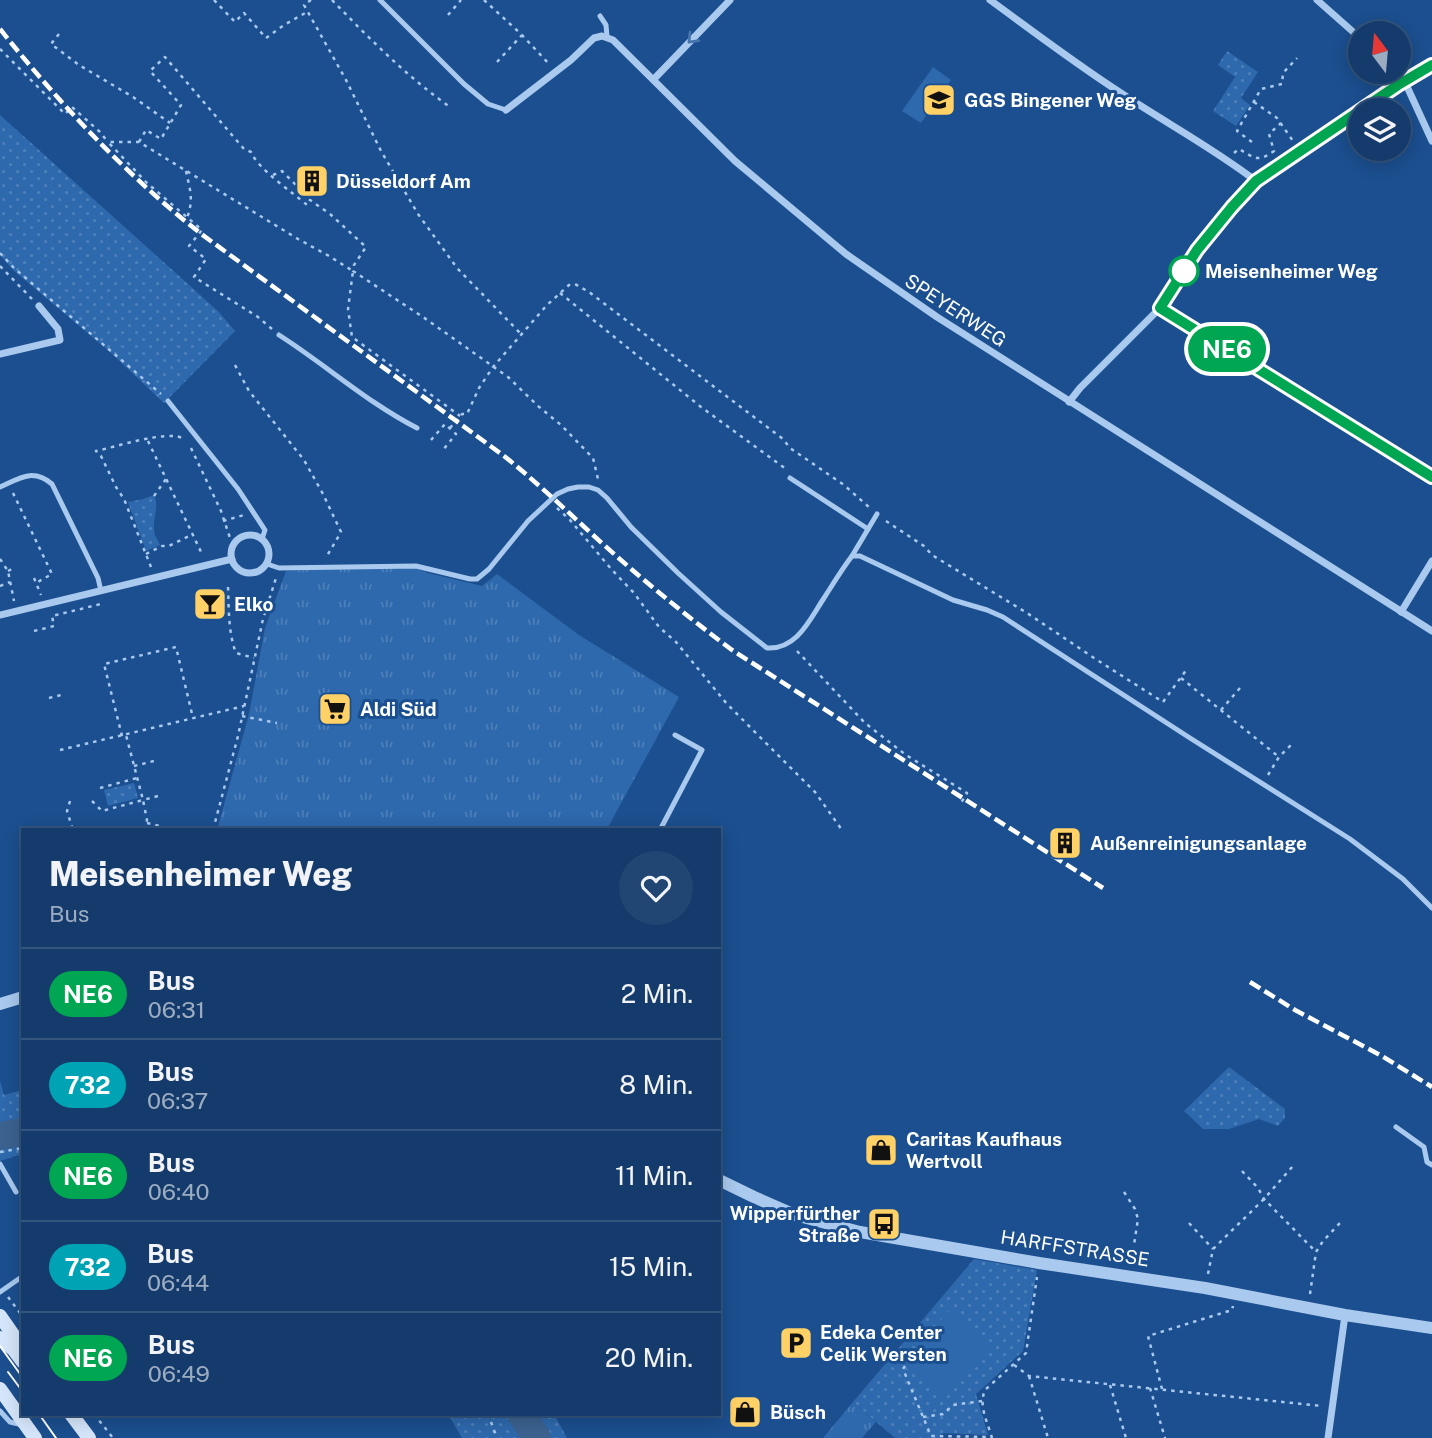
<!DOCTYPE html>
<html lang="de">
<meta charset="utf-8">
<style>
body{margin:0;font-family:"Public Sans",sans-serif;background:#214673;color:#f1f3f6;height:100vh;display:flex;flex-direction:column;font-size:26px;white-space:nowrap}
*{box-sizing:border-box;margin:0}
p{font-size:23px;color:#9dadc1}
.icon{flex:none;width:38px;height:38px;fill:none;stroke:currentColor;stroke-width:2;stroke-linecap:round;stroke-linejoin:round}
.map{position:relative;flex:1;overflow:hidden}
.panel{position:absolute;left:21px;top:828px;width:700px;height:588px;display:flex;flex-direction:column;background:#143b6b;border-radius:0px;box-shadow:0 4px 18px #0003,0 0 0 2px #33557e}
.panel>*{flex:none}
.badge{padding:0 14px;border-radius:23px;font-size:24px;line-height:46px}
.needle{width:46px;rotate:344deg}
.fabs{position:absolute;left:1348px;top:21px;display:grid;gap:14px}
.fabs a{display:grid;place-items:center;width:63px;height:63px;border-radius:50%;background:#143b6b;box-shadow:0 4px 18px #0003,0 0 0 2px #33557e;font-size:35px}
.map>.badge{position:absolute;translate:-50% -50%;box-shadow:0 0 0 4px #fff}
.round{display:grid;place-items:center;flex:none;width:74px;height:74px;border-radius:37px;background:#214673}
.headline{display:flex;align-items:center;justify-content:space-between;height:119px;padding:0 28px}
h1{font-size:33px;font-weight:800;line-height:52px}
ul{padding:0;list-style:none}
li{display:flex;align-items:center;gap:21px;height:91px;padding:0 28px;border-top:2px solid #33557e}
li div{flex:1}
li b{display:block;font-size:26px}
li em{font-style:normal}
li .badge{min-width:77px;font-weight:700;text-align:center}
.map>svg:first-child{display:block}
.grass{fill:url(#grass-tufts)}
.park{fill:url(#park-dots)}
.pitch{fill:#2e69ad}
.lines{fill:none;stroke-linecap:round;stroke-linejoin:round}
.river{stroke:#3c6290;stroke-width:28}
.path{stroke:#a9c9ee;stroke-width:2.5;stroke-dasharray:3.5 5;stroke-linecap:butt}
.service{stroke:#a9c9ee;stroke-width:5}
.minor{stroke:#a9c9ee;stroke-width:7}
.tertiary{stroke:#a9c9ee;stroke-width:12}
.secondary{stroke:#d6e6fa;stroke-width:14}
.tram{stroke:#fff;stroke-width:2}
.rail{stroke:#fff;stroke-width:4.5;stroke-dasharray:12 5;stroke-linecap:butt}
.oneway{stroke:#4674ac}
.line-casing{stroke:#fff;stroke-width:16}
.line{stroke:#00a651;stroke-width:10}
.stop-dot{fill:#fff;stroke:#00a651;stroke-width:3.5}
.labels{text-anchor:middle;stroke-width:6;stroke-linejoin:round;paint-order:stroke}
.poi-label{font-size:19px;font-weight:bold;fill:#fff;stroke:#1b4f8f;text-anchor:start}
.stop-label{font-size:19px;font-weight:bold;fill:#fff;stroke:#1b4f8f;text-anchor:start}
.street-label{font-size:19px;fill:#fff;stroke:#1b4f8f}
</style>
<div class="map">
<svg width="1432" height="1438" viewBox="0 0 1432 1438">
<defs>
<pattern id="grass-tufts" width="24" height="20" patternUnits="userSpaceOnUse" patternTransform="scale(1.75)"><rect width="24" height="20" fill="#2e69ad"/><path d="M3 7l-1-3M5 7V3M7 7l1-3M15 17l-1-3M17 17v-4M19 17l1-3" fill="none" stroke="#4d80b9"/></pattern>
<pattern id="park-dots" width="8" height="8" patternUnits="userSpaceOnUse" patternTransform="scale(1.75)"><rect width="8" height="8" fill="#2e69ad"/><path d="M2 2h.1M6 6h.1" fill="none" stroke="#4d80b9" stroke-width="1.8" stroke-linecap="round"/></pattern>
</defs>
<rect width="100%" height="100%" fill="#1b4f8f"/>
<!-- grass -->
<g class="grass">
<polygon points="378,567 415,568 428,573 482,586 497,574 579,635 679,697 607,829 217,830 249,714 265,628 286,571"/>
<polygon points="853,1402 876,1422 862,1438 823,1438"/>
</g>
<!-- park -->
<g class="park">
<polygon points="1227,51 1258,72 1241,98 1250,105 1236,126 1213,111 1235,77 1218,65"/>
<polygon points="0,115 218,311 235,331 164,403 110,352 12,269 0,255"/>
<path d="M 154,495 C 160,508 151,521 155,535 C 155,536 160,544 160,545 L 146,551 L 128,502 L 143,499 Z"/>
<polygon points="134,783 138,798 108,806 104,790"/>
<polygon points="1229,1067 1285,1109 1285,1118 1278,1126 1259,1119 1229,1129 1203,1129 1184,1111"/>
<polygon points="0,1081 4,1095 23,1090 23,1160 19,1155 0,1161"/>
<polygon points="974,1259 1037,1270 1023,1351 976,1394 988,1435 943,1433 939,1438 895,1438 853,1402"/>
<polygon points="448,1414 554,1414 567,1438 462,1438"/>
</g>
<!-- pitch -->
<g class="pitch">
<polygon points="933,67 951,80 921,123 902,111"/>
<polygon points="948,1311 989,1346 944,1399 903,1365"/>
</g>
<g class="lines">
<!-- river -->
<g class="river">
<polyline points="0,1136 23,1132"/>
<polyline points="521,1414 537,1438"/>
</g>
<!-- path -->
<g class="path">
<polyline points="214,0 235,22 244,13 266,38 284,25 307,12"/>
<polyline points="311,0 304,5 346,80 381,151 418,214 457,268 521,334"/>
<path d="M 332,0 C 369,38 406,76 450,107"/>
<polyline points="484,0 522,35 549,64"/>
<polyline points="448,15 461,0"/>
<polyline points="59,34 51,44 79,65 133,97 170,123"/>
<polyline points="0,49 65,114 72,107 100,132 107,141"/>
<polyline points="497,62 522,35"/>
<polyline points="1254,102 1277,118 1293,141"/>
<path d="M 139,142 L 146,130 L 161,139 L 181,105 L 150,71 L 165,57 L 244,149 L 251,152 C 258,169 292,192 307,205 L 310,200 L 330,214 L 366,247 L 354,265 L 353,271 L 423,317 L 508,377 L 538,406 L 561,425 L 593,458 L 598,479"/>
<polyline points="1252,142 1237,131 1261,89 1282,84 1283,73 1297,58"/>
<path d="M 1234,153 L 1239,149 C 1255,158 1257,163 1274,151 L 1269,134 L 1281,123"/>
<path d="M 186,171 C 190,190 194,199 187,218"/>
<polyline points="273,175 282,171 297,186"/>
<polyline points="0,253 14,268 161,394"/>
<polyline points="0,266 32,299"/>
<polyline points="560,293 701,407 786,469"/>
<polyline points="272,329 258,317 194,277 206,259 189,246 202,230 147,183 108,142 139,142 298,239 329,256 353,271 348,309 352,337 460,416"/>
<polyline points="235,365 249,391 304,460 323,494 341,532 327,556"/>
<polyline points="450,428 462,414 467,414 479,388 493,367 547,305 569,285 575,284 589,292 783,439 790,448 844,485 870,508"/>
<polyline points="431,440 445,424 456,434 443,450"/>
<polyline points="148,441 202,554"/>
<polyline points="191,448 221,511 230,538"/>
<polyline points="13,493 52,574 36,583"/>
<polyline points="154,496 166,479"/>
<polyline points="557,508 570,520 612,570 634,593 659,627 676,642 727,704 815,792 842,830"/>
<polyline points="223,521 244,515"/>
<polyline points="886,521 924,546 932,555 1027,613 1094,658 1163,702 1187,669"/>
<polyline points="146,554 162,546 169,546 193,534"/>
<polyline points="0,559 8,571 14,601"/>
<path d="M 151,567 L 124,499 L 116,487 L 101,456 L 96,451 C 115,447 167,430 182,438"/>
<polyline points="8,571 14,568"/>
<polyline points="34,578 41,595"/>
<polyline points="0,586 10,582"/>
<path d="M 228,587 C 229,609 228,632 236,653 L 254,658"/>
<polyline points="34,631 54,626 52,616 101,604"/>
<polyline points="797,651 865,723 906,755 967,793 961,803"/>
<polyline points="1181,678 1279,757"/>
<polyline points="49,698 65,694"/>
<polyline points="1221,710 1240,688"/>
<polyline points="242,716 277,723"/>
<polyline points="122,736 104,664 176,647 193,718"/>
<polyline points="60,750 244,706"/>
<polyline points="134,766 154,761"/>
<polyline points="1268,775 1279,757 1293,743"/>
<polyline points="100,788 137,778"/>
<polyline points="70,801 67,811 73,830"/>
<polyline points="92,801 102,811 143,800 126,735"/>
<polyline points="147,823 160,826"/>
<polyline points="145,830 147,820 143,800 162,795"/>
<polyline points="213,830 238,736 263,619 276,578"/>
<polyline points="0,1152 23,1148"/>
<polyline points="1242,1171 1258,1188 1264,1199 1316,1252"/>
<polyline points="1124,1192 1135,1209 1138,1219 1131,1264"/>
<polyline points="1189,1223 1213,1249"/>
<polyline points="1208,1274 1213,1249 1264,1199 1293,1166"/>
<polyline points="1310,1294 1316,1252 1323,1241 1340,1223"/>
<polyline points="8,1297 23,1317"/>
<polyline points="1014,1365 1029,1376 1322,1406"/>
<polyline points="905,1366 903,1369 931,1436 992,1437"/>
<polyline points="1029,1376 1048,1438"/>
<polyline points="1110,1385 1126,1438"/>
<polyline points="1150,1388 1165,1438"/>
<polyline points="1162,1389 1148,1336 1232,1310 1233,1306"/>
<polyline points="94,1414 113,1438"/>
<polyline points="488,1414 497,1438"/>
<polyline points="923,1417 943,1414 953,1405 982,1401"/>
<path d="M 992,1438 C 988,1423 977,1403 986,1389 L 1026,1353 L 1037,1277"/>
</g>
<!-- service -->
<g class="service">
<polyline points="380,0 464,84 488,104 506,110"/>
<polyline points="600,16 606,25 607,37"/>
<path d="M 279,335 C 326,365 368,403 417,428"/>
<polyline points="168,401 238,489 265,530 262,539"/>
<polyline points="790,478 868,529"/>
<path d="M 0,487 C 20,478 33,468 52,484 L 98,578 L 101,591"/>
<polyline points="852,556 877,514"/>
<path d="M 267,564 L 279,568 L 416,566 L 470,579 L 477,579 L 489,569 L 528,521 L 557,494 L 568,489 L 578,487 L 589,487 L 598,490 L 607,498 L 631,527 L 678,573 L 721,612 L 767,648 C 797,650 810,619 824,598 C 833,584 842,569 852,556 L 860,556 L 953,600 L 987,610 L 1003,617 L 1190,738 L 1350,839 L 1403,879 L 1432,908"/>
<polyline points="660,830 702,750 675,735"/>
<polyline points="1396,1127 1424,1147 1427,1162 1432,1165"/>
<polyline points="0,1164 16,1192"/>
<polyline points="0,1292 23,1276"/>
<polyline points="0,1411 10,1422 23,1425"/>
</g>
<!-- minor -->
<g class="minor">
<path d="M 990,0 C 1034,32 1076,64 1121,93 C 1166,123 1213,148 1256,181"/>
<polyline points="1317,0 1360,38"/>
<polyline points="1390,72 1398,84"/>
<polyline points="654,79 730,0"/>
<polyline points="1404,80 1432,141"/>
<polyline points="506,110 571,60 594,38 602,36 613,40 735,161 846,254 937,317 1432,631"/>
<polyline points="1160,308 1432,477"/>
<polyline points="0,354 60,340 58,329 39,306"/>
<polyline points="1069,402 1080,388 1160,308 1197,250 1232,207 1256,181 1398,84 1432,65"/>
<circle cx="250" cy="554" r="19"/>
<polyline points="1401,612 1432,561"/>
<polyline points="0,615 232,559"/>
<polyline points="1328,1438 1345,1315"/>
</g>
<!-- tertiary -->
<g class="tertiary">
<polyline points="0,1004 23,997"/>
<polyline points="719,1180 754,1197 795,1215 860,1232 1039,1263 1205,1288 1345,1315 1432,1328"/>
</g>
<!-- secondary -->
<g class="secondary">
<polyline points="0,1316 23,1349"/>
<polyline points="0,1338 14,1350 23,1362"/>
<polyline points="0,1389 35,1438"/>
<polyline points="71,1414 89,1438"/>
</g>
<!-- tram -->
<g class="tram">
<polyline points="0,1346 23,1378"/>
<polyline points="8,1372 23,1392"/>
<polyline points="39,1414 56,1438"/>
</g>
<!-- rail -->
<g class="rail">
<path d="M 0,29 C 59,103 125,174 200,233 L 504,456 C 539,484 571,515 604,545 C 645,582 688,617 732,650 L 1103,888"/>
<polyline points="1250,982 1295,1010 1382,1056 1432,1087"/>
</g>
</g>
<!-- one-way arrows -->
<defs><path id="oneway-chevron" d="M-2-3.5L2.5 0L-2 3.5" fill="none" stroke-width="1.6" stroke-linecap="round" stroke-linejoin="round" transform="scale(1.75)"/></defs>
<use class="oneway" href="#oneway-chevron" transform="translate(692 39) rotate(134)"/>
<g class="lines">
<defs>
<polyline id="line" points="1432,65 1398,85 1256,181 1232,207 1197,250 1160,308 1432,477"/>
</defs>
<!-- line casing -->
<use href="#line" class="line-casing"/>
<!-- line -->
<use href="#line" class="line"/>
</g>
<!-- icons -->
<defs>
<symbol id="school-square" viewBox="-11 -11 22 22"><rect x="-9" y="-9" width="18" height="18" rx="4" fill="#ffd166" stroke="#1b4f8f"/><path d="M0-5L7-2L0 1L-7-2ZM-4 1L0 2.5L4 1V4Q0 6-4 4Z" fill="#111"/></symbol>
<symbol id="building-square" viewBox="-11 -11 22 22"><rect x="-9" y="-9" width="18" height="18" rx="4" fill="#ffd166" stroke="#1b4f8f"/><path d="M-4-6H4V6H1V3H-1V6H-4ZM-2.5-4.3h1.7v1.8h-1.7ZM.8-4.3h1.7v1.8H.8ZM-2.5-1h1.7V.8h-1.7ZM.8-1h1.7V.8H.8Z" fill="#111"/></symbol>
<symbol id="bar-square" viewBox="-11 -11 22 22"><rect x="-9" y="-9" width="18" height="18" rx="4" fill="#ffd166" stroke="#1b4f8f"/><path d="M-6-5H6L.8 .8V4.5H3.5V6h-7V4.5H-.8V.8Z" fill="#111"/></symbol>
<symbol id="supermarket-square" viewBox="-11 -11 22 22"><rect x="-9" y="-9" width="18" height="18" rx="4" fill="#ffd166" stroke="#1b4f8f"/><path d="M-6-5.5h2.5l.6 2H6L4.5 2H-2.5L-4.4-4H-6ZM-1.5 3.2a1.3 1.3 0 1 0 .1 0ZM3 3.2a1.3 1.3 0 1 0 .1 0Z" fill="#111"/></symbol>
<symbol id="shop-square" viewBox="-11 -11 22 22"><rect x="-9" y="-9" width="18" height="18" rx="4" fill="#ffd166" stroke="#1b4f8f"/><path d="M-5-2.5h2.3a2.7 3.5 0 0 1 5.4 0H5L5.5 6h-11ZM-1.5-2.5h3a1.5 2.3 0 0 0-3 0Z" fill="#111"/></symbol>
<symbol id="bus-square" viewBox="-11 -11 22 22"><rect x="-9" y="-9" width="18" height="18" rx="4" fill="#ffd166" stroke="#1b4f8f"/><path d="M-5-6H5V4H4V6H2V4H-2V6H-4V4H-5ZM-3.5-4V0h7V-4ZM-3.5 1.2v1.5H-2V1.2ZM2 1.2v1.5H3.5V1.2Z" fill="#111"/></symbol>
<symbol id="parking-square" viewBox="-11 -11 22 22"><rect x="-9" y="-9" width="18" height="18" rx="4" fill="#ffd166" stroke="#1b4f8f"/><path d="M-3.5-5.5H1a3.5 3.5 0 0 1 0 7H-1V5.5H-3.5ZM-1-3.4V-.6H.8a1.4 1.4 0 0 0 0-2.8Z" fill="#111"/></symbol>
</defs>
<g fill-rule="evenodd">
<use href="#school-square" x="920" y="81" width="38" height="38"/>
<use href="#building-square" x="293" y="162" width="38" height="38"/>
<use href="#bar-square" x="191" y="585" width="38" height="38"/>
<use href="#supermarket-square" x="316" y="690" width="38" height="38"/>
<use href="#building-square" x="1046" y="824" width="38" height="38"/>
<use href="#shop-square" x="862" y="1131" width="38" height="38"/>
<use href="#bus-square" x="865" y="1205" width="38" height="38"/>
<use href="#parking-square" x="777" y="1324" width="38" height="38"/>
<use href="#shop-square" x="726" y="1393" width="38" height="38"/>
</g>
<!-- markers -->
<circle class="stop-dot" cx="1184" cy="271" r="14"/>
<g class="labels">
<!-- poi labels -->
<g class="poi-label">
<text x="964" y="107">GGS Bingener Weg</text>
<text x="336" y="188">Düsseldorf Am</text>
<text x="234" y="611">Elko</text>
<text x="360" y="716">Aldi Süd</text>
<text x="1090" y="850">Außenreinigungsanlage</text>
<text x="906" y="1146">Caritas Kaufhaus<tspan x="906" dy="22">Wertvoll</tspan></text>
<text x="860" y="1220" text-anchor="end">Wipperfürther<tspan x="860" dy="22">Straße</tspan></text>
<text x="820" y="1339">Edeka Center<tspan x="820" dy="22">Celik Wersten</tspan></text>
<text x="770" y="1419">Büsch</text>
</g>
<!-- stop labels -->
<g class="stop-label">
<text x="1205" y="278">Meisenheimer Weg</text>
</g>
<!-- street labels -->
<g class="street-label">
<text transform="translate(956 310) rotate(33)" y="7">SPEYERWEG</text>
<text transform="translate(1075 1248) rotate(9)" y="7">HARFFSTRASSE</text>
</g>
</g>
</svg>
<div class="fabs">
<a><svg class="needle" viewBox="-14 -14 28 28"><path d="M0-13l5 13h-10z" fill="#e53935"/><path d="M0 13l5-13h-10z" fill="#9dadc1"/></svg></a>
<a><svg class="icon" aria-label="layers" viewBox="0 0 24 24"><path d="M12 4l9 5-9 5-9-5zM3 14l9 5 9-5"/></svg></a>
</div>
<b class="badge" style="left:1227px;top:349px;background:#00a651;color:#fff">NE6</b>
<section class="panel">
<div class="headline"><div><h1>Meisenheimer Weg</h1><p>Bus</p></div><a class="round"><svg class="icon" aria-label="heart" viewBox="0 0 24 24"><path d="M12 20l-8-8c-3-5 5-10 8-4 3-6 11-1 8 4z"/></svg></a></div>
<ul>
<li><span class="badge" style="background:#00a651;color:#fff">NE6</span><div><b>Bus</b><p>06:31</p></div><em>2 Min.</em></li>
<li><span class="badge" style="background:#00a3b4;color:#fff">732</span><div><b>Bus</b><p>06:37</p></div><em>8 Min.</em></li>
<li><span class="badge" style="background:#00a651;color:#fff">NE6</span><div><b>Bus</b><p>06:40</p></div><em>11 Min.</em></li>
<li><span class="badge" style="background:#00a3b4;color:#fff">732</span><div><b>Bus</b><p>06:44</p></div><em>15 Min.</em></li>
<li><span class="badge" style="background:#00a651;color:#fff">NE6</span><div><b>Bus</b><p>06:49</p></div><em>20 Min.</em></li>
</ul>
</section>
</div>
